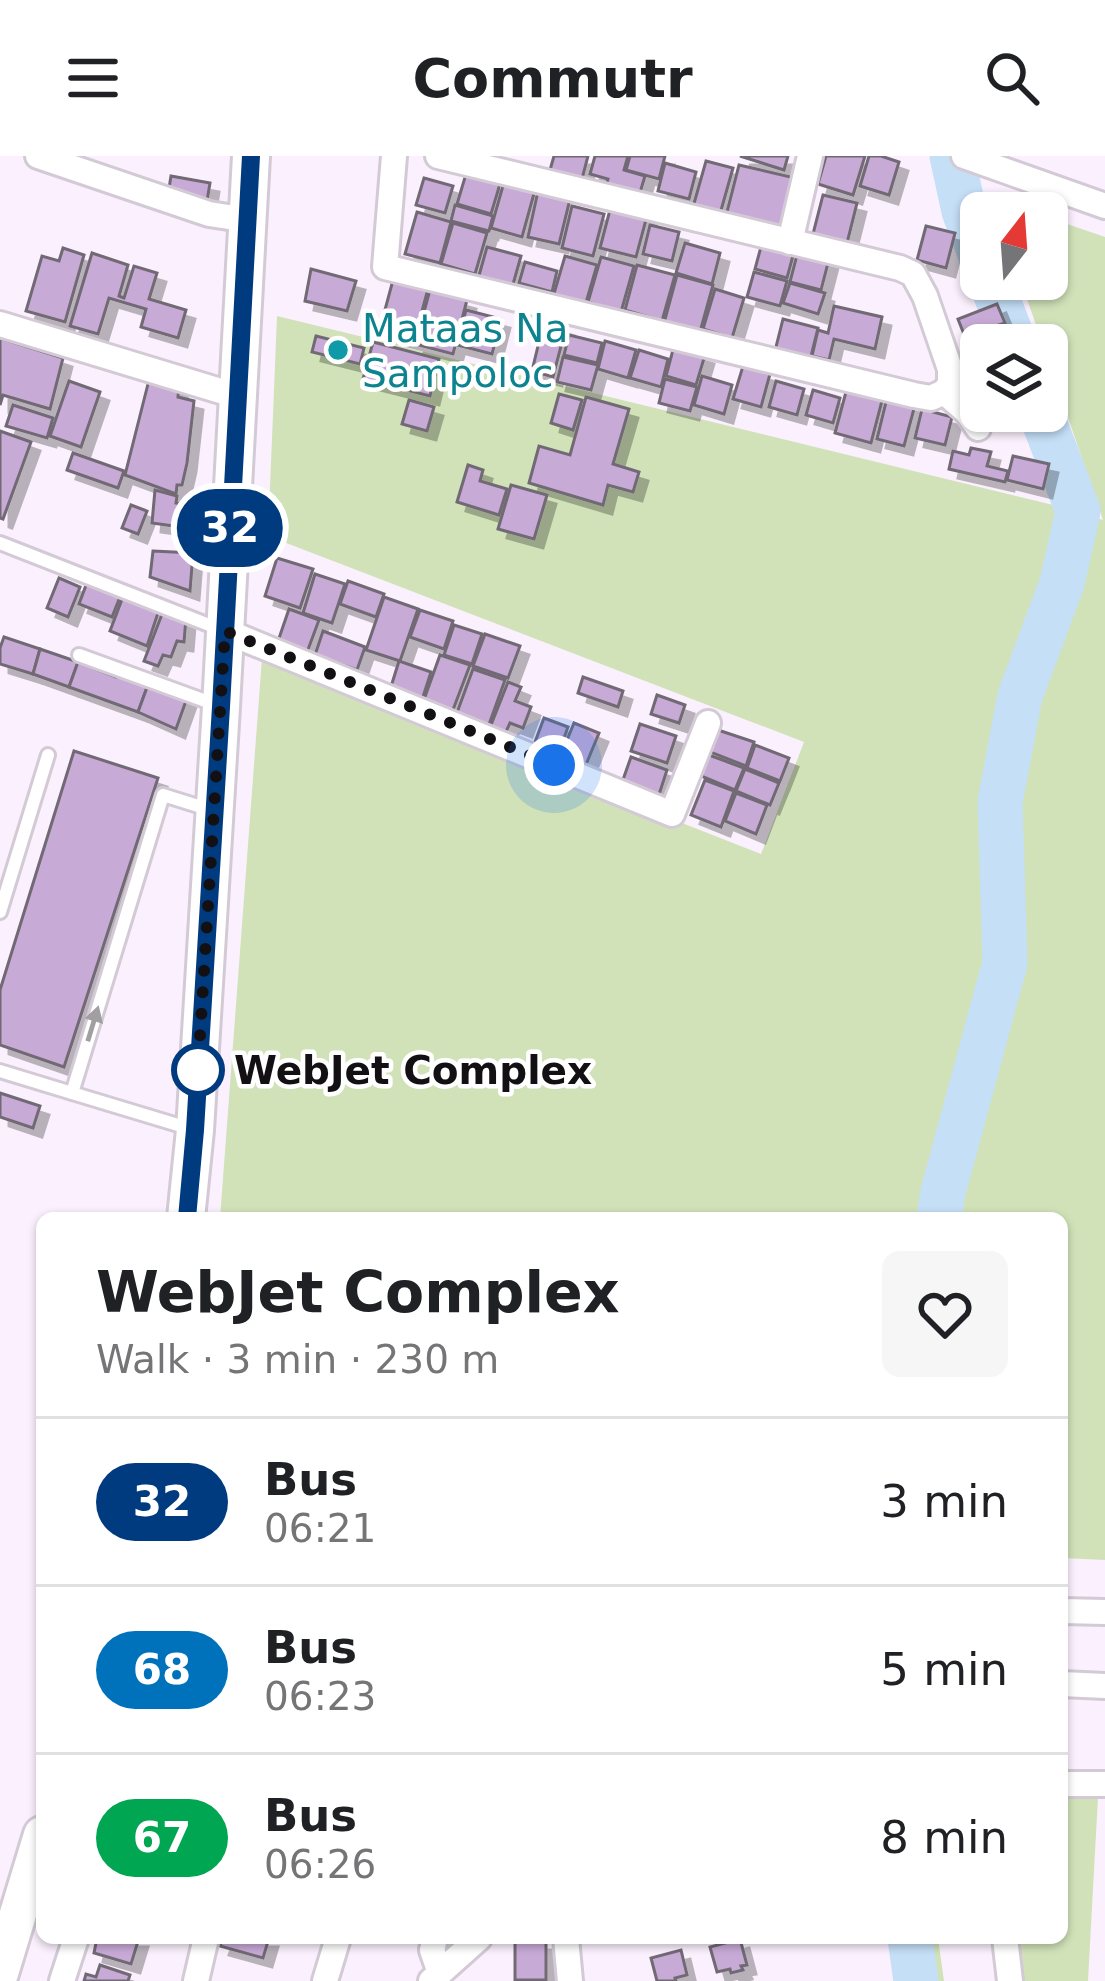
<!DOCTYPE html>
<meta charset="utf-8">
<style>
body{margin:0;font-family:"DejaVu Sans",sans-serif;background:#f6f6f6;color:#202124;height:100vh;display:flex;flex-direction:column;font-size:45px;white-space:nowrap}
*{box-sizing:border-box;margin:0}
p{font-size:39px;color:#757577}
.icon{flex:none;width:66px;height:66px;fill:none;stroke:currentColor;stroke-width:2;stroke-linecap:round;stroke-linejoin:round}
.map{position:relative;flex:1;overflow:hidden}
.panel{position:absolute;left:36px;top:1056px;width:1032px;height:732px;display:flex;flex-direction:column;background:#fff;border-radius:18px;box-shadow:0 3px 9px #0004}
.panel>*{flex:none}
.badge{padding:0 24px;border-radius:39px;font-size:42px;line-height:78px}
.needle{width:78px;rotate:17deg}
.buttons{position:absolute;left:960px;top:36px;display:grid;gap:24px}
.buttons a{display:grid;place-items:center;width:108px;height:108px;border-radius:18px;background:#fff;box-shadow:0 3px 9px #0004;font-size:60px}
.you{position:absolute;width:60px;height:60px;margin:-30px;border:9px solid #fff;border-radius:50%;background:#1a73e8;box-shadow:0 0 0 18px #1a73e833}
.map>.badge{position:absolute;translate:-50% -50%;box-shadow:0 0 0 6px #fff}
.round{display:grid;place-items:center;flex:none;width:126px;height:126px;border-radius:18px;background:#f6f6f6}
.overview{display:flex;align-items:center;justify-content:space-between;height:204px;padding:0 60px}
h1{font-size:57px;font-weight:700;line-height:90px}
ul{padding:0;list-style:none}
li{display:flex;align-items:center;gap:36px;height:168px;padding:0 60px;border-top:3px solid #e0e0e0}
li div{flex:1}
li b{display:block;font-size:45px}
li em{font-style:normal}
li .badge{min-width:132px;font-weight:700;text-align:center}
header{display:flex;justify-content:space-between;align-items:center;height:156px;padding:0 60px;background:#fff;font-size:54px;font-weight:700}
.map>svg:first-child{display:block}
.green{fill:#d1e2b9}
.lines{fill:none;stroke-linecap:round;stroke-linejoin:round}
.river{stroke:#c5dff7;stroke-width:45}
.building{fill:#c8aad7;stroke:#716a75;stroke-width:3;filter:url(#shadow)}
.lane-casing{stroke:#d3cad6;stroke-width:18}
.street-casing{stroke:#d3cad6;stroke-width:30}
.primary-casing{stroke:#d3cad6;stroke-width:42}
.lane{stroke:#fff;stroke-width:12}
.street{stroke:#fff;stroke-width:24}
.primary{stroke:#fff;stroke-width:36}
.oneway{fill:#a19fa1}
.line-casing{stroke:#fff;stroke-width:27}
.line{stroke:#003b80;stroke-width:18}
.walk{stroke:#131014;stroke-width:12;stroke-dasharray:0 21.6}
.culture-dot{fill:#0f9aa8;stroke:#fff;stroke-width:4.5}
.stop-dot{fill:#fff;stroke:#003b80;stroke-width:6}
.labels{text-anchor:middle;stroke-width:9;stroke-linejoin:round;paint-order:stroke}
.culture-label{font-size:39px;fill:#0d838f;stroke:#fff;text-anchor:start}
.stop-label{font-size:39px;font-weight:bold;fill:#131014;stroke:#fff;text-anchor:start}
</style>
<header><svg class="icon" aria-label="menu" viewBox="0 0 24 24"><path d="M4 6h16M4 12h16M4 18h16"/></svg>Commutr<svg class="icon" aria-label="search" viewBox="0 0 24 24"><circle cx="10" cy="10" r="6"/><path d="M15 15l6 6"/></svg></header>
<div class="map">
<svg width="1105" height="1825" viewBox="0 0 1105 1825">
<defs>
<filter id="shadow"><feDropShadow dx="9" dy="9" stdDeviation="0" flood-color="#0004"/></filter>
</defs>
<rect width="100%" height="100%" fill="#fbf1fe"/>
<!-- green -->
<g class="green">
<polygon points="1047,61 1105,81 1105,1404 1062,1402 1062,1062 220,1062 262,502 761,698 804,586 268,380 277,160 1078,355 1103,364 1047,200 1047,189 1043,189 1020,123 1047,123"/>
<polygon points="1062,1623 1099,1623 1088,1825 1012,1825 1006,1782 1062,1782"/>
<polygon points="892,1782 938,1782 944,1825 902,1825"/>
</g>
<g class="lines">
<!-- river -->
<g class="river">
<polyline points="952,0 964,55 981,100"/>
<polyline points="990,123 1015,189"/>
<polyline points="939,1062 943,1036 1005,807 1000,646 1020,540 1062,427 1078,355 1040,255"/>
<polyline points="910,1782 916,1825"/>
</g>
</g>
<!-- building -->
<g class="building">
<polygon points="554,0 588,0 582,23 550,14"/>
<polygon points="595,0 628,0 624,14 645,20 639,40 606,30 608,23 590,18"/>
<polygon points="630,0 665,0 659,23 626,14"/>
<polygon points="740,0 788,0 784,14"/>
<polygon points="826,0 865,0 853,39 818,28"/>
<polygon points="869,0 881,0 899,6 889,39 860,30"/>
<polygon points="706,5 733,12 720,58 693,51"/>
<polygon points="665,7 696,16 689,43 658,35"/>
<polygon points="739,9 795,22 782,74 726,60"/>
<polygon points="466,18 500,28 491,58 457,48"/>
<polygon points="171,20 210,27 207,45 168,38"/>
<polygon points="424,22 453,30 445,57 416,49"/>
<polygon points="504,26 535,34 522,81 491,72"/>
<polygon points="538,35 570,43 559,88 528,81"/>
<polygon points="823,39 857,47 847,87 813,78"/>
<polygon points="455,49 493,60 489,75 451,65"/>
<polygon points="572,50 604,58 593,100 562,92"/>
<polygon points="611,50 647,60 636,101 600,92"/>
<polygon points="417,56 451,66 440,107 405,98"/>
<polygon points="453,67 487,77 475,118 441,108"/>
<polygon points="650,69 679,76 672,105 643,98"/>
<polygon points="926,70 955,77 946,112 917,104"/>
<polygon points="685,87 720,97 712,128 676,117"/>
<polygon points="762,87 794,96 787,122 755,113"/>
<polygon points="487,91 521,100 512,132 478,123"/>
<polygon points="63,92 84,99 65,166 26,155 42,100 59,105"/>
<polygon points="798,95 829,103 821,134 790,126"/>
<polygon points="92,97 128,109 119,140 124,142 134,110 157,117 149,143 186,154 178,182 141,171 146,153 109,142 98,178 70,170"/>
<polygon points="565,100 597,109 585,150 553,141"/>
<polygon points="601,101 634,110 621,156 588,146"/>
<polygon points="525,106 557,115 552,136 519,127"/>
<polygon points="637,109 675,119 662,165 625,154"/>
<polygon points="311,113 356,125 347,155 305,145"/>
<polygon points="754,116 787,125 780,150 747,141"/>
<polygon points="677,119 713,129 700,176 664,167"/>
<polygon points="393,124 428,133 414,185 379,176"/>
<polygon points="790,127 825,137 818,158 783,147"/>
<polygon points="715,133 744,142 732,182 703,173"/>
<polygon points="430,134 467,144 453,198 415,188"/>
<polygon points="997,148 1005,167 990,172 996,186 981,189 981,192 971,196 958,163"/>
<polygon points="834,150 882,161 875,193 834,183 829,204 812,200 818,174 828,177"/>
<polygon points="466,154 501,163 492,198 457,189"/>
<polygon points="783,163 818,172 810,204 775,195"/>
<polygon points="544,165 566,171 553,221 532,215"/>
<polygon points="569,179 602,187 597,207 564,199"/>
<polygon points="316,180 364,192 360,208 312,196"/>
<polygon points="0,182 63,202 50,253 3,239 0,249"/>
<polygon points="605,185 636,194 628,222 598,213"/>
<polygon points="373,186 439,203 430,240 363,223"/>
<polygon points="674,190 705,199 696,229 666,220"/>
<polygon points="639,194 668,203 661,231 630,222"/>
<polygon points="563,201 598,209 591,234 557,226"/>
<polygon points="743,210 770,218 761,251 733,243"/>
<polygon points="150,220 179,228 178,241 194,245 187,307 182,329 177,329 176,338 125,319"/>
<polygon points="702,220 732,229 724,258 694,249"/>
<polygon points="665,223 697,231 690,255 659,247"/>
<polygon points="69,225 100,236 81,291 50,280"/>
<polygon points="776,225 804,233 797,259 769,251"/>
<polygon points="847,232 883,241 871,287 835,277"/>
<polygon points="813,234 840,242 833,267 806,259"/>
<polygon points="559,238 582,244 573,274 551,267"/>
<polygon points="586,241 629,253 613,308 639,316 633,336 608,329 603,349 529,327 539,290 570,299"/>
<polygon points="887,242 915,249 904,290 877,283"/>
<polygon points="409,244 434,251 427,275 402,268"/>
<polygon points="13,249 53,262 47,282 6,270"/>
<polygon points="922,253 952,261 945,289 915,282"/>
<polygon points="0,275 31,286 3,363 0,362"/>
<polygon points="971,292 991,296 987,310 1008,315 1005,326 949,313 953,295 969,299"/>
<polygon points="73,297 124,315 118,332 67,314"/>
<polygon points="1013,300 1049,308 1043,333 1007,324"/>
<polygon points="468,309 483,314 480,325 507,333 499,359 457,346"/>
<polygon points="511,329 547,339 534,383 498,373"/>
<polygon points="155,334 177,340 176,347 191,350 188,372 152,367"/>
<polygon points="131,349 147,355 138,378 122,372"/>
<polygon points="153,395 193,397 190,435 150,421"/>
<polygon points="277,402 313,413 300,452 265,440"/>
<polygon points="315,418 345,428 332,467 303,457"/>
<polygon points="59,422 80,431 68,461 47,452"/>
<polygon points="88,424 122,436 112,461 79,448"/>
<polygon points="348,425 384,438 376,461 340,448"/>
<polygon points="124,438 160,451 147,490 110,475"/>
<polygon points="384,441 418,453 400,505 366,494"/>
<polygon points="164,453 186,462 184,486 177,485 171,501 163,499 158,510 144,505"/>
<polygon points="289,453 319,464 306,499 277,488"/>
<polygon points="420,454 453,465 444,493 410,481"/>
<polygon points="454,469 482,478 472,508 444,499"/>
<polygon points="323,475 365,491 357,514 315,499"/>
<polygon points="485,478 520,490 508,522 473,510"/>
<polygon points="4,481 40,493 33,518 0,508 0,492"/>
<polygon points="40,493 78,506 69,531 33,518"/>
<polygon points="440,499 470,509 451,559 422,549"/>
<polygon points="399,505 431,516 421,547 389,537"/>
<polygon points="78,506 116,521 119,517 149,526 138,556 69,531"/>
<polygon points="473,513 505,524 487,574 455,562"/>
<polygon points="583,521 623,535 618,551 578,537"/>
<polygon points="149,526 187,542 176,573 138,556"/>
<polygon points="508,526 521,531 515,545 531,551 523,572 510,567 504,580 489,574"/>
<polygon points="657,539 685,549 679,567 651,558"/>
<polygon points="544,562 568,571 556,604 532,594"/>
<polygon points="574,567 599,577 583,616 558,606"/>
<polygon points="640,568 676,580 667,607 631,595"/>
<polygon points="718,574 754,586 746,610 710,596"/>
<polygon points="755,589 789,602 780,625 747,612"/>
<polygon points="74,595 158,622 64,911 0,889 0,834"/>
<polygon points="709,599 744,612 735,634 701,620"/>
<polygon points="631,601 667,614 656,648 619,635"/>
<polygon points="745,613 779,627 770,649 736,635"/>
<polygon points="705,624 734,635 721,671 691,659"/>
<polygon points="736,637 767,649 756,678 725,665"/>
<polygon points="0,937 40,950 33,972 0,961"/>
<polygon points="97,1782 139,1782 131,1808 94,1797"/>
<polygon points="223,1782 269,1782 263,1802 220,1790"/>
<polygon points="740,1783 747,1809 741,1810 743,1814 731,1817 730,1813 717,1816 710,1791"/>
<rect x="515" y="1785" width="31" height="39"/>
<polygon points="681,1794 687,1819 675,1822 676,1825 657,1825 651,1802"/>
<polygon points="100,1809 130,1819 128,1825 84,1825 86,1818 96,1821"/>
</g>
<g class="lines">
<defs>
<g id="lane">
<polyline points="0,387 222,474"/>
<polyline points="79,499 214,548"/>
<polyline points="0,756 48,599"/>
<polyline points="0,915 72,937"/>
<polyline points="188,972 72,937 163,639 211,654"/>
</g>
<g id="street">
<polyline points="38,0 209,58 248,64"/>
<polyline points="394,0 385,111 914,239 931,242 944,236"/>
<polyline points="438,0 900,112 913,118 925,140 950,213 950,228 944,236"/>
<polyline points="964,0 1105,50"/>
<polyline points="790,86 810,0"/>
<polyline points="0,168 237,240"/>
<polyline points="944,236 967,256 978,272"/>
<polyline points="225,475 672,658 708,567"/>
<polyline points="1062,1455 1105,1456"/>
<polyline points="1062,1528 1105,1530"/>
<polyline points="1062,1628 1105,1628"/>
<polyline points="435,1782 432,1794 440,1817"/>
<polyline points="566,1782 570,1825"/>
<polyline points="1005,1782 1010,1825"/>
<polyline points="62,1825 76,1782"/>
<polyline points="196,1825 206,1782"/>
<polyline points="325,1825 338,1782"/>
<polyline points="431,1825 479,1782"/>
</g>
<g id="primary">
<polyline points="186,1062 195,974 221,551 251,0"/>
<polyline points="0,1817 42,1679"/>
</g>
</defs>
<!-- lane casing -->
<use href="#lane" class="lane-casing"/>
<!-- street casing -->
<use href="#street" class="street-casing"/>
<!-- primary casing -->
<use href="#primary" class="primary-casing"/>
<!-- lane -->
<use href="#lane" class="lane"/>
<!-- street -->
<use href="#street" class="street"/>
<!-- primary -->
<use href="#primary" class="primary"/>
</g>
<!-- one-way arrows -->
<defs><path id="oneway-solid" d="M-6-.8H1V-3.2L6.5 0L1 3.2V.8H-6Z" transform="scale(3)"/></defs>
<use class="oneway" href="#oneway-solid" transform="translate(93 868) rotate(-73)"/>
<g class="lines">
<defs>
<polyline id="line" points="187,1062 195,974 221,551 251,0"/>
</defs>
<!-- line casing -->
<use href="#line" class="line-casing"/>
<!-- line -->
<use href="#line" class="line"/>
<!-- walk -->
<polyline class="walk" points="198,914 197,929 225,475 554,609"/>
</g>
<!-- markers -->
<circle class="culture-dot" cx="338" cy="194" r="12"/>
<circle class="stop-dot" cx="198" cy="914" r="24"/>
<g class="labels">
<!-- culture labels -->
<g class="culture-label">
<text x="362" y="186">Mataas Na<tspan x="362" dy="45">Sampoloc</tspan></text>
</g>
<!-- stop labels -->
<g class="stop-label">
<text x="234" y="928">WebJet Complex</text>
</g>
</g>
</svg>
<div class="buttons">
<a><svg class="needle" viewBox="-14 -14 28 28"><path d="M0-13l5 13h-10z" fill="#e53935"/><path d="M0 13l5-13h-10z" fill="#757577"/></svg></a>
<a><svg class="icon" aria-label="layers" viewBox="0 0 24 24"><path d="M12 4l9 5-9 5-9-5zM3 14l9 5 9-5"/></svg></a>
</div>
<div class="you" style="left:554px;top:609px"></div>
<b class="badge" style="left:230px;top:372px;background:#003b80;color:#fff">32</b>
<section class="panel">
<div class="overview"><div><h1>WebJet Complex</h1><p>Walk · 3 min · 230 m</p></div><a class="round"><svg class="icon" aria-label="heart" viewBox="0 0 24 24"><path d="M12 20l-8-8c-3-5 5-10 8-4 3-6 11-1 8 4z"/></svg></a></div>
<ul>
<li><span class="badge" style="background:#003b80;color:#fff">32</span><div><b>Bus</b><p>06:21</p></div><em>3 min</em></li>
<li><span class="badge" style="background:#0072bc;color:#fff">68</span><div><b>Bus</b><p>06:23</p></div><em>5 min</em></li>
<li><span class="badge" style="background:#00a651;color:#fff">67</span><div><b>Bus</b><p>06:26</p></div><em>8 min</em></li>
</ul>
</section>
</div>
